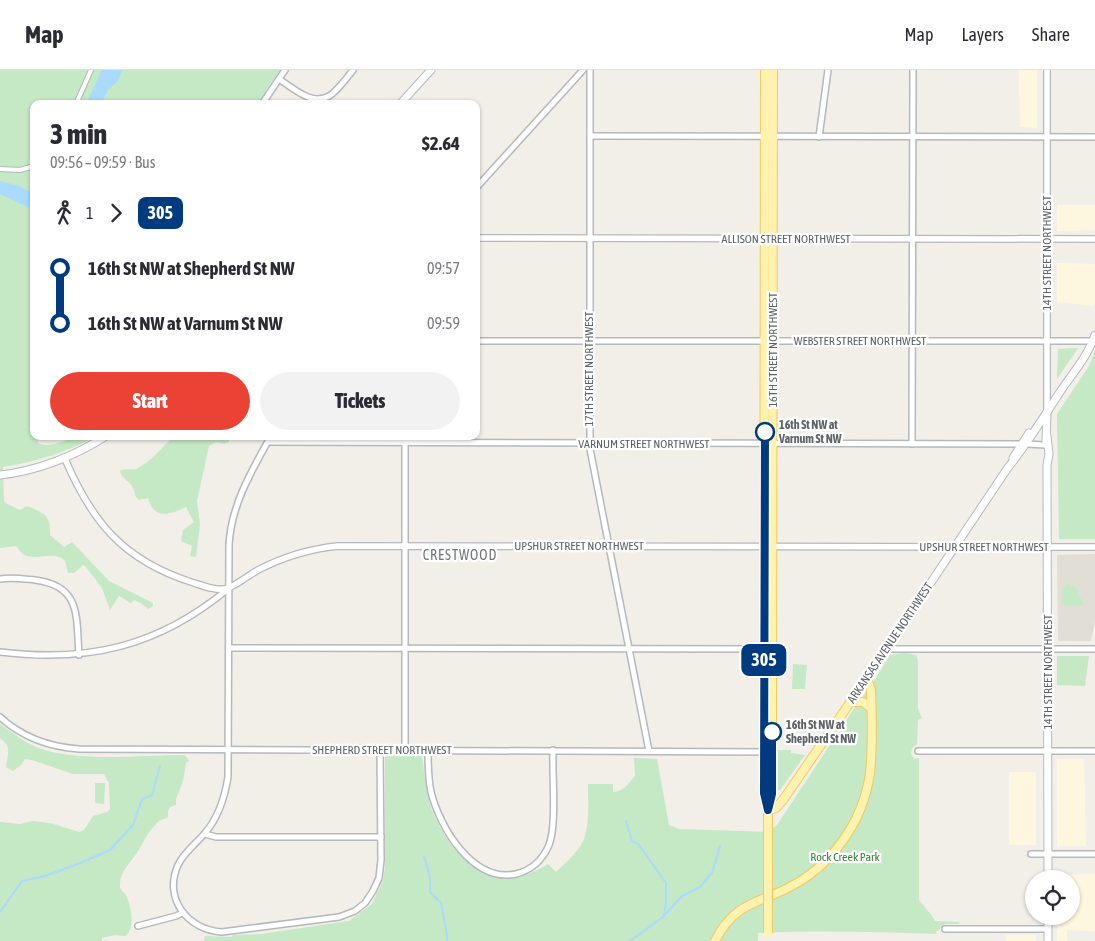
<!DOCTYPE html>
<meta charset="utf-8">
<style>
body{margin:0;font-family:"Asap Condensed",sans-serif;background:#f2f2f3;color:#2b2b33;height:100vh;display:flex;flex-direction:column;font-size:19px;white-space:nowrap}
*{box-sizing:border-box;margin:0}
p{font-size:16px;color:#7c7c81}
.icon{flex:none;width:28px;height:28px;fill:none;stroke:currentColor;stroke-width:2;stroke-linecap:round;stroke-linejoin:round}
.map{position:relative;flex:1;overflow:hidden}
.side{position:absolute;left:30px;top:30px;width:450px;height:340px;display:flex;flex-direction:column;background:#fff;border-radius:10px;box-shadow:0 1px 4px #0004}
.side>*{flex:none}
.badge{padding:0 10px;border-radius:8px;font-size:18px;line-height:32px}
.fabs{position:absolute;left:1025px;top:800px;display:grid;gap:10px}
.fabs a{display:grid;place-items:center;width:55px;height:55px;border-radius:50%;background:#fff;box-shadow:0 1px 4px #0004;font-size:25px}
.map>.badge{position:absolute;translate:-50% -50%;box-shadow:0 0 0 2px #fff}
.legs{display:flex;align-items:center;gap:8px;height:55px;padding:0 20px;font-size:16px}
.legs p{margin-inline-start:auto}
.head{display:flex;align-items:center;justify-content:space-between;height:85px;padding:0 20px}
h1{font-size:28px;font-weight:800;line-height:38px}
.button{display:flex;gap:10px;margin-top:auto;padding:10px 20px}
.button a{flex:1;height:58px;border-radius:30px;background:#ea4335;color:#fff;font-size:20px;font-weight:800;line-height:58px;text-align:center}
.button a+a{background:#f2f2f3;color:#2b2b33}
ul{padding:0 20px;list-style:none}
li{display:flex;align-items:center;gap:18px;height:55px;font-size:19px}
li i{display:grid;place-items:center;width:8px;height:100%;margin:0 6px;background:currentColor}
li i::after{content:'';width:12px;height:12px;margin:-6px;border:4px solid;border-radius:50%;background:#fff}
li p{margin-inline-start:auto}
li:first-child i{background:linear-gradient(#0000 50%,currentColor 0)}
li:last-child i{background:linear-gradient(currentColor 50%,#0000 0)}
header{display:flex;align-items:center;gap:30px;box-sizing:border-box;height:70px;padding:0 25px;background:#fff;border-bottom:1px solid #e1e1e2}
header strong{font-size:24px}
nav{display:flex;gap:28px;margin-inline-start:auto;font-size:18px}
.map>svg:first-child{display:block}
.commercial{fill:#fef7e0}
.education{fill:#e1ded6}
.green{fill:#c5e8c5}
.water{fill:#aadaff}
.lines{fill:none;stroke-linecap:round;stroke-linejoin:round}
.stream{stroke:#aadaff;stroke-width:2}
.pedestrian-casing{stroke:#b5b8bc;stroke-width:6}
.minor-casing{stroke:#b5b8bc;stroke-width:8}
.tertiary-casing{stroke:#b5b8bc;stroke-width:8}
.secondary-casing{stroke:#b6babf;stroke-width:9}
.primary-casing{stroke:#f2c960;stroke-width:10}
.pedestrian{stroke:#fff;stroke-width:4}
.minor{stroke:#fff;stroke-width:5}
.tertiary{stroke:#fff;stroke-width:5.5}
.secondary{stroke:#fff;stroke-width:7}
.primary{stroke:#fff2af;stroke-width:8}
.primary-bridge-casing{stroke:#f2c960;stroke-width:10;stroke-linecap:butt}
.primary-bridge{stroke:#fff2af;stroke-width:8}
.line-1-casing{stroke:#fff;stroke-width:11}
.line-1{stroke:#003b80;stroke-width:8}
.stop-1-dot{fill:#fff;stroke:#003b80;stroke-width:2.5}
.labels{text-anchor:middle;stroke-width:4.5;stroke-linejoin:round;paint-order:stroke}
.street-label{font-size:12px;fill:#5f6368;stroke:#fff}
.stop-label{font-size:12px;font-weight:bold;fill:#5f6368;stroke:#fff;text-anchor:start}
.park-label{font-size:12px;fill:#348238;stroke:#fff}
.neighbourhood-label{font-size:14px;letter-spacing:1px;fill:#70757a;stroke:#fff}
</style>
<header>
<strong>Map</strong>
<nav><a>Map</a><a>Layers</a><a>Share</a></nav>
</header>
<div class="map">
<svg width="1095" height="871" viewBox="0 0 1095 871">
<rect width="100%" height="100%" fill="#f1efe8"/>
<!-- commercial -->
<g class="commercial">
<polygon points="1019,0 1037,0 1037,58 1020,57"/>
<polygon points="1057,135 1095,135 1095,160 1057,161"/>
<polygon points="1057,193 1095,194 1095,232 1094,236 1057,232"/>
<polygon points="1057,689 1084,689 1086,776 1057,776"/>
<rect x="1009" y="702" width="27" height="73"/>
<polygon points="1095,804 1095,861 1067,860 1067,871 1057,871 1057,846 1071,846 1071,809 1058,809 1058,805"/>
<rect x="1006" y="865" width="30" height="6"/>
</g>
<!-- education -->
<polygon class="education" points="1095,484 1095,552 1091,571 1058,571 1057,485"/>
<!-- green -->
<g class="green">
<path d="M 0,0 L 280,0 L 257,34 L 34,34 L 34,366 L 37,366 L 38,373 C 51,379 63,370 76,367 C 82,365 90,366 96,366 C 68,382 35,392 3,397 L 4,431 L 7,434 L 20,440 L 27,436 C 44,443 51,445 50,465 L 64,477 L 72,472 L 109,511 L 153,533 L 153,536 L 148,539 L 141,533 L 134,530 L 131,533 L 119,526 L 110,540 L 102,518 L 86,497 L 83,495 L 74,503 L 68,503 L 65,491 C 54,480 38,491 25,485 C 21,484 19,479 16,476 L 0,478 Z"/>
<polygon points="1078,278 1057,309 1058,279"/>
<polygon points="1095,281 1095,469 1059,469 1057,344 1089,296"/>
<path d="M 174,366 L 233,366 L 229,369 L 229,372 L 224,374 L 216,372 L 209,376 L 197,431 L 200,455 L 196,487 L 190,486 L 192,476 L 181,471 L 183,460 L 194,452 L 186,437 C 175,442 160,450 151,436 C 150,434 149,431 148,428 L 139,430 C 133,425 136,424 133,418 C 130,410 122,410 120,401 C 125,397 130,401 136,399 C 151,392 162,377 174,366 Z"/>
<polygon points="1069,513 1071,517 1074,515 1084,535 1066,536 1062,532 1063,516"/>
<path d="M 905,583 L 916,585 L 918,591 L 918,639 L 922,648 L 918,650 L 917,674 L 912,678 L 911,684 L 914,689 L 919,688 L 919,830 C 924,837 931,843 935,851 L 960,852 L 958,854 L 945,854 L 936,862 L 937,864 C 877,862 817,860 758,863 L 758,871 L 204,871 L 205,866 L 232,867 L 233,865 L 261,864 L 349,851 L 372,834 L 383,811 L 385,798 L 385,686 L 422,685 C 424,702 426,721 431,738 C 437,753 444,765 454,778 C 482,812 510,818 548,794 L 556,802 C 565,793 580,781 584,769 C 590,752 588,732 588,714 L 613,714 L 613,722 C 623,722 629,713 635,706 L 634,688 L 657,689 L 669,755 L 679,759 L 768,762 L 777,755 L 853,640 L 876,608 L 890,585 Z"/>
<polygon points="1057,586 1089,586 1085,616 1057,615"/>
<polygon points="793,594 807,595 805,619 792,619"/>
<path d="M 0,654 C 12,662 22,671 36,677 C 76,693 142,685 185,685 L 189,691 L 186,693 L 183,711 L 176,729 L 176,735 L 170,737 L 168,741 L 168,747 C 165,749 161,749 158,752 C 149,760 144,771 138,781 C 132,791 120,801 120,814 C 119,821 124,821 127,827 C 131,838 136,858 125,866 L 115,865 L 102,868 L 102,871 L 0,871 L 0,752 L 20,754 L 32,751 L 50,753 L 79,762 L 84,760 L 93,746 L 107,742 L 110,739 L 109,713 L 104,704 L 73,704 L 32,690 L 25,689 L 21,695 L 13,701 L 6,697 C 7,685 13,677 0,668 Z"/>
<polygon points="778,680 791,680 791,683 805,685 780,720 778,720"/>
<polygon points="95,713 105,713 104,734 95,733"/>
</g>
<!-- water -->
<g class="water">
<polygon points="102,0 122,0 118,11 108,20 101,34 86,34"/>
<polygon points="0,111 19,116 34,124 34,140 0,124"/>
</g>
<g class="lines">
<!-- stream -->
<g class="stream">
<polyline points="626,751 632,771 639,775 666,813 666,832 664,846"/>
<polyline points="424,786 430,807 430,822 441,833 447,865 447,871"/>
<polyline points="0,842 22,811 45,806 78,794 110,780 133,755 142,729 152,725 160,696"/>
<polyline points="630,871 663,847 682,826 700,817 712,803 720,776"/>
</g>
<defs>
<g id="pedestrian">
<polyline points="76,34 91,0"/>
<polyline points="0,99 20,100 34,96"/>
</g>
<g id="minor">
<polyline points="590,0 590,379 649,681"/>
<path d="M 279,9 C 294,19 314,38 332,24 C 340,17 347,8 353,0"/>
<polyline points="262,34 285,0"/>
<polyline points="590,66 1095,67"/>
<polyline points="819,67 828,0"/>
<polyline points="476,118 583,0"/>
<polyline points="476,271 1093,271"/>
<path d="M 271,366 C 252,400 231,435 229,475 L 228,707 C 225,726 218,748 205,763 C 196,774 184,782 178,795 C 163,829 188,860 222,862 L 339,847 L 355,841 L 365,833 L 373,821 L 379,808 L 381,790 L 380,680"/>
<polyline points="268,372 1021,374"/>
<polyline points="912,374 913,0"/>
<polyline points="1027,374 1045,375"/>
<path d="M 0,509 C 12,507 24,509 35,510 C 82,516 76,547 79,585"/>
<polyline points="229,578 767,579"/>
<polyline points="887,579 1095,579"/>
<path d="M 0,582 C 89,593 159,576 228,519"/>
<path d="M 0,647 C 22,667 49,677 79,679 L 766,682"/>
<polyline points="405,680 405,366"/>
<path d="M 428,680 C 428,694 428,708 431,722 C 440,758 473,813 516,804 C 532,800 543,789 549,775 C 557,755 552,704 553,680"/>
<polyline points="918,681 1095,681"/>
<polyline points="205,764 216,767 381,767"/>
<polyline points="1031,784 1095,784"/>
<polyline points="138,856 176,846 182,843"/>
<polyline points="945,859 1048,859"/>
</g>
<g id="tertiary">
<polyline points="476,168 1095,169"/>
<polyline points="1047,341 1047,0"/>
<path d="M 65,389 C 92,452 123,490 191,512 C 201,515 217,522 228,518 C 235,516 249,505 258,500 C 283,487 309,479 338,476 L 1095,477"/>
</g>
<g id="secondary">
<polyline points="400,34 431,0"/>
<polyline points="1047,366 1049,384 1047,395 1048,809"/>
<polyline points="1046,371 1047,342"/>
<polyline points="1013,388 1029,363"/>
<path d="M 0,405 C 37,401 75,386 106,366"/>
<path d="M 867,608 L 1007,399 C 1027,374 1043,348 1060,322 C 1072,304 1088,286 1095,265"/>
<polyline points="1048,846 1048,871"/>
</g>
<g id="primary">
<polyline points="765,0 764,723 768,740 768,791"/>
<polyline points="850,632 863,632 871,638"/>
<polyline points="768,738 772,724 772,682 773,0"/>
<path d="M 715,871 C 733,835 754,834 786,819 C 831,797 863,753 870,703 C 873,676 872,647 871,620 L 867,608 L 783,730 L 776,738 L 768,740"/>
</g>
</defs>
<!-- pedestrian casing -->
<use href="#pedestrian" class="pedestrian-casing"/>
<!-- minor casing -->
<use href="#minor" class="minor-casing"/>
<!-- tertiary casing -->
<use href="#tertiary" class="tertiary-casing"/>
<!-- secondary casing -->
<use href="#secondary" class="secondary-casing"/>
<!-- primary casing -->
<use href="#primary" class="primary-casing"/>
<!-- pedestrian -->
<use href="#pedestrian" class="pedestrian"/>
<!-- minor -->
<use href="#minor" class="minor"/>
<!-- tertiary -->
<use href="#tertiary" class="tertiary"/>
<!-- secondary -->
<use href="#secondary" class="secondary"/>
<!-- primary -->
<use href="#primary" class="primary"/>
<defs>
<polyline id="primary-bridge" points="768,791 768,863"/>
</defs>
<!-- primary-bridge casing -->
<use href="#primary-bridge" class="primary-bridge-casing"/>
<!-- primary-bridge -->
<use href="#primary-bridge" class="primary-bridge"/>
</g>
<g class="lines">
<defs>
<polyline id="line-1" points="765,362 764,723 768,740 772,724 772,662"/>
</defs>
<!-- line-1 casing -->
<use href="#line-1" class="line-1-casing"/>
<!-- line-1 -->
<use href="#line-1" class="line-1"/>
</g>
<!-- markers -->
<g class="stop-1-dot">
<circle cx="765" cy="362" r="9"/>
<circle cx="772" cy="662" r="9"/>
</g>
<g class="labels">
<!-- street labels -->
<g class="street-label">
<text x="786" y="173">ALLISON STREET NORTHWEST</text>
<text transform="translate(1047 183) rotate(-90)" y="4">14TH STREET NORTHWEST</text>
<text x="860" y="275">WEBSTER STREET NORTHWEST</text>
<text transform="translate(773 280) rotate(-90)" y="4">16TH STREET NORTHWEST</text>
<text transform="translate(589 299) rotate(-90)" y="4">17TH STREET NORTHWEST</text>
<text x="644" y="378">VARNUM STREET NORTHWEST</text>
<text x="579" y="480">UPSHUR STREET NORTHWEST</text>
<text x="984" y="481">UPSHUR STREET NORTHWEST</text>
<text transform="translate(890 573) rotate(-56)" y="4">ARKANSAS AVENUE NORTHWEST</text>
<text transform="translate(1048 602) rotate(-90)" y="4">14TH STREET NORTHWEST</text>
<text x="382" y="684">SHEPHERD STREET NORTHWEST</text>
</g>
<!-- stop labels -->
<g class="stop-label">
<text x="779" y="359">16th St NW at<tspan x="779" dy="14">Varnum St NW</tspan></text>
<text x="786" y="659">16th St NW at<tspan x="786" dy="14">Shepherd St NW</tspan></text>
</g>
<!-- park labels -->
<g class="park-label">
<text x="845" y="791">Rock Creek Park</text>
</g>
<!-- neighbourhood labels -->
<g class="neighbourhood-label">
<text x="460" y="490">CRESTWOOD</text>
</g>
</g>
</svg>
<div class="fabs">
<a><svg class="icon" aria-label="locate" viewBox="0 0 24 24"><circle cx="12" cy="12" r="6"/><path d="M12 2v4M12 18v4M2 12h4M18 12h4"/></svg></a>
</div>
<b class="badge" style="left:764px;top:590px;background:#003b80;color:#fff">305</b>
<section class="side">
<div class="head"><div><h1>3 min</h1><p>09:56 – 09:59 · Bus</p></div><b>$2.64</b></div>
<div class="legs"><svg class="icon" aria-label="walk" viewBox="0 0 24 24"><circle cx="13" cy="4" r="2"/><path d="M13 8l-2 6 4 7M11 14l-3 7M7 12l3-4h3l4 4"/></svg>1<svg class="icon" aria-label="forward" viewBox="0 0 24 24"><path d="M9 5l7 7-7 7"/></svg><b class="badge" style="background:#003b80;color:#fff">305</b></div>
<ul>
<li><i style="color:#003b80"></i><b>16th St NW at Shepherd St NW</b><p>09:57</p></li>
<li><i style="color:#003b80"></i><b>16th St NW at Varnum St NW</b><p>09:59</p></li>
</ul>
<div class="button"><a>Start</a><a>Tickets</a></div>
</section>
</div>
